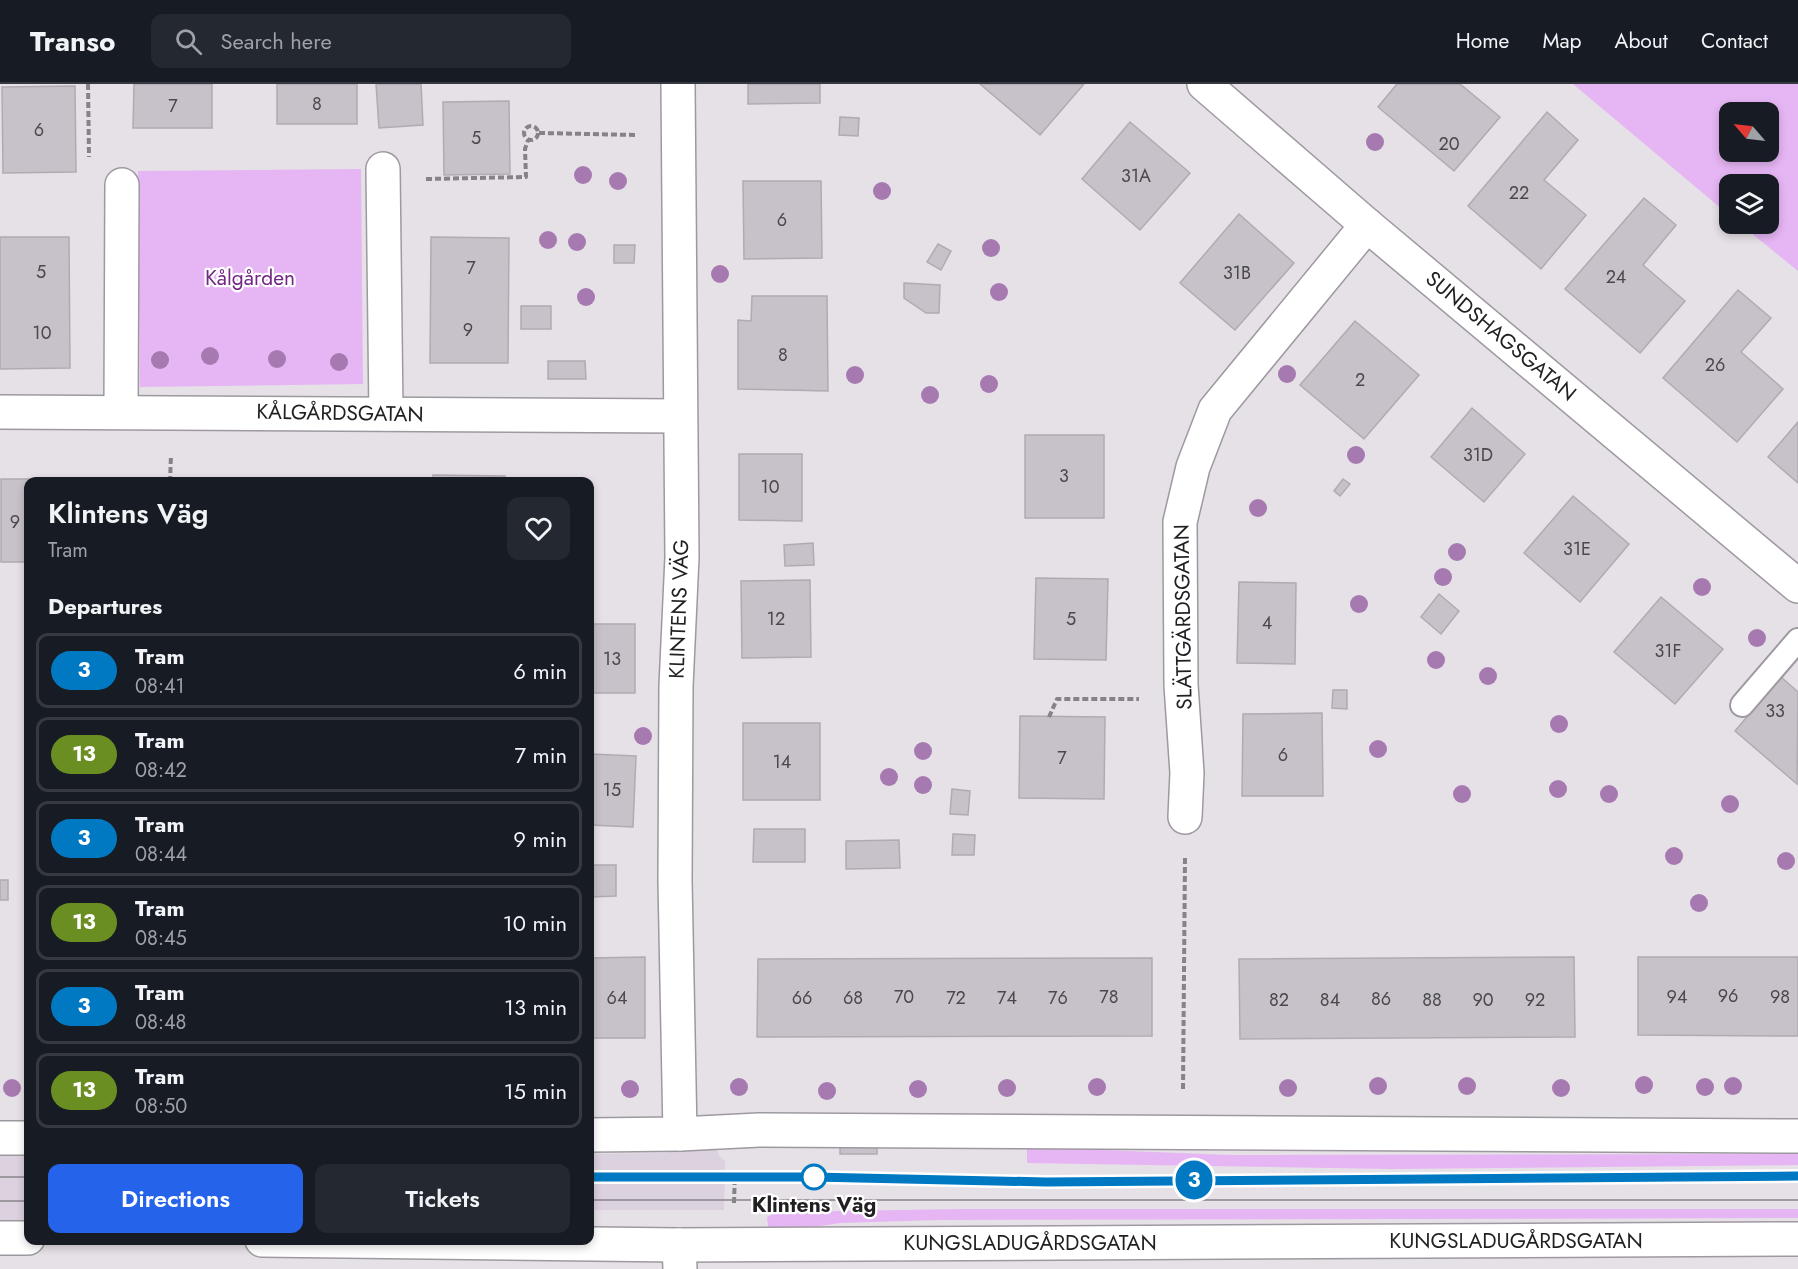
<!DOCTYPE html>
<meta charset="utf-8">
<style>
body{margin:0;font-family:Jost,sans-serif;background:#242831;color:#f1f3f6;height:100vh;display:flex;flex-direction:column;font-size:22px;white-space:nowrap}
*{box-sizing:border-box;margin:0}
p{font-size:20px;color:#9ea1a6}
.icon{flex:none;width:33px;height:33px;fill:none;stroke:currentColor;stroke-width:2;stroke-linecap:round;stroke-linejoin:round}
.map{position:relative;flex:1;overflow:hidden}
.sheet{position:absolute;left:24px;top:393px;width:570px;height:768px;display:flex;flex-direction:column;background:#171b24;border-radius:12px;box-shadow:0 3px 9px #0003}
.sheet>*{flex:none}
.badge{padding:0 12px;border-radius:20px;font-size:21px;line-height:39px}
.needle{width:39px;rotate:298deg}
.fabs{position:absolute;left:1719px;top:18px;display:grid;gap:12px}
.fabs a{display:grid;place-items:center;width:60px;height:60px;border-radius:12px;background:#171b24;box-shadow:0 3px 9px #0003;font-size:30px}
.map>.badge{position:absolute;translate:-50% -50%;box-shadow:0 0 0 3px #fff}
h2{padding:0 24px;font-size:22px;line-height:54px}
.round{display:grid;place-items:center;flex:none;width:63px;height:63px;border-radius:12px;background:#242831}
.summary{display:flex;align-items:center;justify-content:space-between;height:102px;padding:0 24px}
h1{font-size:28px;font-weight:600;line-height:45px}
.action{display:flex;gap:12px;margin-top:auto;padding:12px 24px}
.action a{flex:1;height:69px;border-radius:12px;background:#2563eb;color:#fff;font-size:24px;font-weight:600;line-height:69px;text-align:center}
.action a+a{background:#242831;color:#f1f3f6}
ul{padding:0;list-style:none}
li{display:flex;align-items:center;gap:18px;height:75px;margin:0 12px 9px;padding:0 12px;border:3px solid #363941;border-radius:12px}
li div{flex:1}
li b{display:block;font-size:22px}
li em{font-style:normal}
li .badge{min-width:66px;font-weight:700;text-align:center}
header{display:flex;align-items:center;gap:36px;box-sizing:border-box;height:84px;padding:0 30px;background:#171b24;border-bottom:2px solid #363941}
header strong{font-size:28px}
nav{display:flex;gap:33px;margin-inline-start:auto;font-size:21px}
.search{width:420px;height:54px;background:#242831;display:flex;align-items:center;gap:15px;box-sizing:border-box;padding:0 21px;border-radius:12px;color:#9ea1a6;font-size:22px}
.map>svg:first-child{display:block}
.built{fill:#dcd2df}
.green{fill:#e6b5f4;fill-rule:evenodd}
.building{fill:#c7c1c9;stroke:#b0abb2;stroke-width:1.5}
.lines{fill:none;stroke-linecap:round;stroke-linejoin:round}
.lane-casing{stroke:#9e99a0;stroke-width:26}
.street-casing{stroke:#9e99a0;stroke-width:36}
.secondary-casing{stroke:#9e99a0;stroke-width:36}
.path{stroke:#868287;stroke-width:4;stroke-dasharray:6 3;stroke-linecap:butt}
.lane{stroke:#fff;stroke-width:22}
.street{stroke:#fff;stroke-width:33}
.secondary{stroke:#fff;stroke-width:33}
.tram{stroke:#89858a;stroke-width:1.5}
.tree{fill:#a67ab0}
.line-casing{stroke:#fff;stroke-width:14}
.line{stroke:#0079c2;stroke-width:9}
.stop-dot{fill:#fff;stroke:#0079c2;stroke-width:3}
.labels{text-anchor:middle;stroke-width:4.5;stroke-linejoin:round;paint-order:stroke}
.number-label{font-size:18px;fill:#4a484c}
.park-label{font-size:21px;fill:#712783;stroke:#fff}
.street-label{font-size:21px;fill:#211f22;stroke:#fff}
.stop-label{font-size:21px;font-weight:bold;fill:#211f22;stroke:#fff}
</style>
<header>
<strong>Transo</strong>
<div class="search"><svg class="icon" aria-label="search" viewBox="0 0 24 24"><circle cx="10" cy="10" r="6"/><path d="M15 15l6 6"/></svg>Search here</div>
<nav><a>Home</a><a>Map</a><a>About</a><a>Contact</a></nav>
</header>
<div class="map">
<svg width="1798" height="1185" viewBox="0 0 1798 1185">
<rect width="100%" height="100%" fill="#e6e0e7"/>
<!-- built -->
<g class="built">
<polygon points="714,1055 719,1072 725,1077 724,1126 590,1126 590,1070 665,1069"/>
<polygon points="28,1071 28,1136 0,1136 0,1072"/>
</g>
<!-- green -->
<g class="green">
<path d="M 1573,0 L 1798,0 L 1798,187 L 1740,140 L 1768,140 L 1768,100 L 1730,100 L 1729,131 ZM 1768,28 L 1768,68 L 1730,68 L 1730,28 Z"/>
<polygon points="361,85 363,300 140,303 138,87"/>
<polygon points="1027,1063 1229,1071 1798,1070 1798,1081 1392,1085 1027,1079"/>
<polygon points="962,1125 1798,1125 1798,1134 939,1136 840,1139 769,1150 767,1133 778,1128"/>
</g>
<!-- building -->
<g class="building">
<polygon points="134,0 212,0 212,44 133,44"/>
<rect x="277" y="0" width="80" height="40"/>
<polygon points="376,0 421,0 423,41 379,44"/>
<polygon points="748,0 820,0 820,19 748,20"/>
<polygon points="980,0 1084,0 1040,51"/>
<polygon points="1397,0 1460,0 1500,33 1454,87 1378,23"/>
<polygon points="75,2 76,88 3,89 2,3"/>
<polygon points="509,17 510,90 444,91 443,18"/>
<polygon points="1547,28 1578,56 1544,96 1586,131 1541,185 1468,122"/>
<polygon points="840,33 859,34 858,52 839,51"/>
<polygon points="1130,38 1190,89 1140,146 1082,95"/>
<polygon points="743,97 821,97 822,174 744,175"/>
<polygon points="1644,114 1676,141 1643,181 1685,217 1640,269 1565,205"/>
<polygon points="1239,130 1294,179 1235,246 1180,199"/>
<polygon points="0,153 69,153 70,284 0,285"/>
<polygon points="431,153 509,154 508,279 430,279"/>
<polygon points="938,160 951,167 941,186 927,178"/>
<polygon points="614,161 635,161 634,179 614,179"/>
<polygon points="904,199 940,201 939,229 926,229 904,214"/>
<polygon points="1738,206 1771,234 1741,268 1783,305 1737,358 1663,294"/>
<polygon points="752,212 827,212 828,307 738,305 738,236 751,237"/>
<rect x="521" y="222" width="30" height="23"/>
<polygon points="1355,237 1419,291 1364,355 1300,301"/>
<polygon points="548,277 585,277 586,295 548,295"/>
<polygon points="1472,324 1525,370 1484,418 1431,373"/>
<polygon points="1798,338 1798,399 1768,373"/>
<rect x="1025" y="351" width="79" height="83"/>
<polygon points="739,370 802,370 802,437 739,436"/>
<polygon points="433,391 505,392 505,398 433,398"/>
<polygon points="1,395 72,395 72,398 28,398 28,478 1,478"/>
<polygon points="1343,395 1350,400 1340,412 1334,407"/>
<polygon points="1573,412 1629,460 1580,518 1524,469"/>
<polygon points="813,459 814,481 785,482 784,461"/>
<polygon points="1036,494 1108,495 1106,576 1034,575"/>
<polygon points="810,496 811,573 742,574 741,497"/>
<polygon points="1239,498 1296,499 1295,580 1237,579"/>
<polygon points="1439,510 1459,527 1441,550 1421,533"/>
<polygon points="1661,513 1723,565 1675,620 1614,568"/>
<rect x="590" y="540" width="45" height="69"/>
<polygon points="1781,593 1798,608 1797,700 1735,647"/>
<polygon points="1333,606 1347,606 1347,625 1332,624"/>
<polygon points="1322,629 1323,712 1242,712 1243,630"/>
<polygon points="1020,632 1105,633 1104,715 1019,714"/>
<rect x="743" y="639" width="77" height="77"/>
<polygon points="590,670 636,672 633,743 590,741"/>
<polygon points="952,705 970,707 968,731 950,730"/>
<polygon points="754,745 805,745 805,778 753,778"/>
<polygon points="953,750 975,751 974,771 952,771"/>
<polygon points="899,756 900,784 846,785 846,757"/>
<polygon points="590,781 616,781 616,812 590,813"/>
<rect x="0" y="796" width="8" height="20"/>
<polygon points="645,873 645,954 590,954 590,874"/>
<polygon points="1574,873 1575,953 1240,955 1239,875"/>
<polygon points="1638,873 1798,873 1798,952 1638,951"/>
<polygon points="1152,874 1152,952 757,953 758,875"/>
<rect x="840" y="1060" width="37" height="10"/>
</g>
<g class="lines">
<defs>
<polyline id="lane" points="1742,621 1798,556"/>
<g id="street">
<polyline points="678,0 682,473 676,602 675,796 680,1050"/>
<polyline points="1204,0 1367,141 1798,502"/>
<polyline points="383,85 386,330"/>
<polyline points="121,327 122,101"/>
<polyline points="0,328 680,332"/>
<polyline points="1185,733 1187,689 1181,601 1180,438 1193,383 1215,326 1367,141"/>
<polyline points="679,1161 680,1185"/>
</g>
<g id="secondary">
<polyline points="590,1051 680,1050 759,1046 1798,1052"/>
<polyline points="0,1054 28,1054"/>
<polyline points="0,1154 28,1154"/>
<polyline points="262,1156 679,1161 1798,1155"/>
</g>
</defs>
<!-- lane casing -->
<use href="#lane" class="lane-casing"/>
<!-- street casing -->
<use href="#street" class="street-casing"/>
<!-- secondary casing -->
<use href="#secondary" class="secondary-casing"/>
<!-- path -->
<g class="path">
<polyline points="88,0 89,73"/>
<circle cx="531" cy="49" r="7"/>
<polyline points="539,49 637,51"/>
<polyline points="426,95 526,93 525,65 528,56"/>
<polyline points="170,398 171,371"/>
<polyline points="1049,633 1057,615 1139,615"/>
<polyline points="1183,1005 1185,773"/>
<polyline points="734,1119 735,1088"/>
</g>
<!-- lane -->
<use href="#lane" class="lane"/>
<!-- street -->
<use href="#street" class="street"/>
<!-- secondary -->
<use href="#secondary" class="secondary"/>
<!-- tram -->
<g class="tram">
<polyline points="0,1093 28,1093"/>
<polyline points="590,1093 814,1093 1046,1098 1798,1092"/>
<polyline points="590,1116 1798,1116"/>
<polyline points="0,1117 28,1117"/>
</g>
</g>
<!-- trees -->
<g class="tree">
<circle cx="1375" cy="58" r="9"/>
<circle cx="583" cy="91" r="9"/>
<circle cx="618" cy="97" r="9"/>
<circle cx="882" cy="107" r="9"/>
<circle cx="548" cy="156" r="9"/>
<circle cx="577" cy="158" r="9"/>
<circle cx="991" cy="164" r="9"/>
<circle cx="720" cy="190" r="9"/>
<circle cx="999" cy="208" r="9"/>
<circle cx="586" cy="213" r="9"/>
<circle cx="210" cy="272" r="9"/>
<circle cx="277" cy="275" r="9"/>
<circle cx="160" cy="276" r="9"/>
<circle cx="339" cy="278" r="9"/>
<circle cx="1287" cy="290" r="9"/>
<circle cx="855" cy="291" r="9"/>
<circle cx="989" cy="300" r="9"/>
<circle cx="930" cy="311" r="9"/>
<circle cx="1356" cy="371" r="9"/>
<circle cx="1258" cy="424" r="9"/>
<circle cx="1457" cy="468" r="9"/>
<circle cx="1443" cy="493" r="9"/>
<circle cx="1702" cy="503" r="9"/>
<circle cx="1359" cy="520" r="9"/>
<circle cx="1757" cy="554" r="9"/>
<circle cx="1436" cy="576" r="9"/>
<circle cx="1488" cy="592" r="9"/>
<circle cx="1559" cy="640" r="9"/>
<circle cx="643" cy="652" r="9"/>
<circle cx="1378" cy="665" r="9"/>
<circle cx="923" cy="667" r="9"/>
<circle cx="889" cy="693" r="9"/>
<circle cx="923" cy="701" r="9"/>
<circle cx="1558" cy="705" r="9"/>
<circle cx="1462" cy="710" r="9"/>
<circle cx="1609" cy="710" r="9"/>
<circle cx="1730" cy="720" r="9"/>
<circle cx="1674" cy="772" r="9"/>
<circle cx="1786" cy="777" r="9"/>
<circle cx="1699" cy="819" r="9"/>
<circle cx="1644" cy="1001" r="9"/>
<circle cx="1378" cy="1002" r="9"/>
<circle cx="1467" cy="1002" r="9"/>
<circle cx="1733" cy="1002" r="9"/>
<circle cx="739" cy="1003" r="9"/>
<circle cx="1097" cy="1003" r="9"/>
<circle cx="1705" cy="1003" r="9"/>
<circle cx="12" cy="1004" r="9"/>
<circle cx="1007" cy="1004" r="9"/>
<circle cx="1288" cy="1004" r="9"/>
<circle cx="1561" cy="1004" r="9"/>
<circle cx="630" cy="1005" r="9"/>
<circle cx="918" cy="1005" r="9"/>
<circle cx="827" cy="1007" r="9"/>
</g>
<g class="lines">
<defs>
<polyline id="line" points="590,1093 813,1093 1046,1098 1798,1092"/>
</defs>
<!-- line casing -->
<use href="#line" class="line-casing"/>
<!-- line -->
<use href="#line" class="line"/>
</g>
<!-- markers -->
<circle class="stop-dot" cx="814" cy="1093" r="12"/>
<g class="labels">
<!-- number labels -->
<g class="number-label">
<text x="317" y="26">8</text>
<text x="173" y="28">7</text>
<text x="39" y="52">6</text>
<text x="476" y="60">5</text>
<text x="1449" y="66">20</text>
<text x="1136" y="98">31A</text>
<text x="1519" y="115">22</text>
<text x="782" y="142">6</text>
<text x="471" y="190">7</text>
<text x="41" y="194">5</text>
<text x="1237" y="195">31B</text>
<text x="1616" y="199">24</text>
<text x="468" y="252">9</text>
<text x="42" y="255">10</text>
<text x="783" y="277">8</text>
<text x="1715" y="287">26</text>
<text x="1360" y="302">2</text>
<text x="1478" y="377">31D</text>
<text x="1064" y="398">3</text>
<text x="770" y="409">10</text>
<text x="15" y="444">9</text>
<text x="1577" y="471">31E</text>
<text x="776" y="541">12</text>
<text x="1071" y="541">5</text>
<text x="1267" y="545">4</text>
<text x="1668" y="573">31F</text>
<text x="612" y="581">13</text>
<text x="1775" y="633">33</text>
<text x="1283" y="677">6</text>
<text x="1062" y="680">7</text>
<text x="782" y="684">14</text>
<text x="612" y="712">15</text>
<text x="1728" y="918">96</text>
<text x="904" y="919">70</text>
<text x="1109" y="919">78</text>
<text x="1677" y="919">94</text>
<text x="1780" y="919">98</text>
<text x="617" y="920">64</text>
<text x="802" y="920">66</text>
<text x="853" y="920">68</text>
<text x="956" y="920">72</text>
<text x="1007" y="920">74</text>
<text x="1058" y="920">76</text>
<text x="1381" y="921">86</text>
<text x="1279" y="922">82</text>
<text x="1330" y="922">84</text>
<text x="1432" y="922">88</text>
<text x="1483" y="922">90</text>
<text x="1535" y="922">92</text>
</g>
<!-- park labels -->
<g class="park-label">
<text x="250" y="201">Kålgården</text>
</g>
<!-- street labels -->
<g class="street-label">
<text transform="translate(1501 252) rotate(40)" y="7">SUNDSHAGSGATAN</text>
<text transform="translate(340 329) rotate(1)" y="7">KÅLGÅRDSGATAN</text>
<text transform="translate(679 525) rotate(-88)" y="7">KLINTENS VÄG</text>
<text transform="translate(1183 533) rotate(-91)" y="7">SLÄTTGÄRDSGATAN</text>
<text x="1516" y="1164">KUNGSLADUGÅRDSGATAN</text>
<text x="1030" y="1166">KUNGSLADUGÅRDSGATAN</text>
</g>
<!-- stop labels -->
<g class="stop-label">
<text x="814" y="1128">Klintens Väg</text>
</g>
</g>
</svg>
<div class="fabs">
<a><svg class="needle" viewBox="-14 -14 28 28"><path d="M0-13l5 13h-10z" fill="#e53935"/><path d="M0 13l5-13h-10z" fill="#9ea1a6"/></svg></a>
<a><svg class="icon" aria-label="layers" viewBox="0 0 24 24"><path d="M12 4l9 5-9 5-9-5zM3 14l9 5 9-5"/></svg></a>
</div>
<b class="badge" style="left:1194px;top:1096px;background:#0079c2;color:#fff">3</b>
<section class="sheet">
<div class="summary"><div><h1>Klintens Väg</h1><p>Tram</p></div><a class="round"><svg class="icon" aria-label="heart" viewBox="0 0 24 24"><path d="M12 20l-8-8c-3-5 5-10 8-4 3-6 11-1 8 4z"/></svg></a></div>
<h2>Departures</h2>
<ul>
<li><span class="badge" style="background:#0079c2;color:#fff">3</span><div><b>Tram</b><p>08:41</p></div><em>6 min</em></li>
<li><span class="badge" style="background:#6b8e23;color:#fff">13</span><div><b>Tram</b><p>08:42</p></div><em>7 min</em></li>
<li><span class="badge" style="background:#0079c2;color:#fff">3</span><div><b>Tram</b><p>08:44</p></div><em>9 min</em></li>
<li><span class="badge" style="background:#6b8e23;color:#fff">13</span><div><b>Tram</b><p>08:45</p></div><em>10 min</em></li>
<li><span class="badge" style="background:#0079c2;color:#fff">3</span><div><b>Tram</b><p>08:48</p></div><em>13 min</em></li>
<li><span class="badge" style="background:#6b8e23;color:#fff">13</span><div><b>Tram</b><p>08:50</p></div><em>15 min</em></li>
</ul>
<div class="action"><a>Directions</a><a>Tickets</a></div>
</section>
</div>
